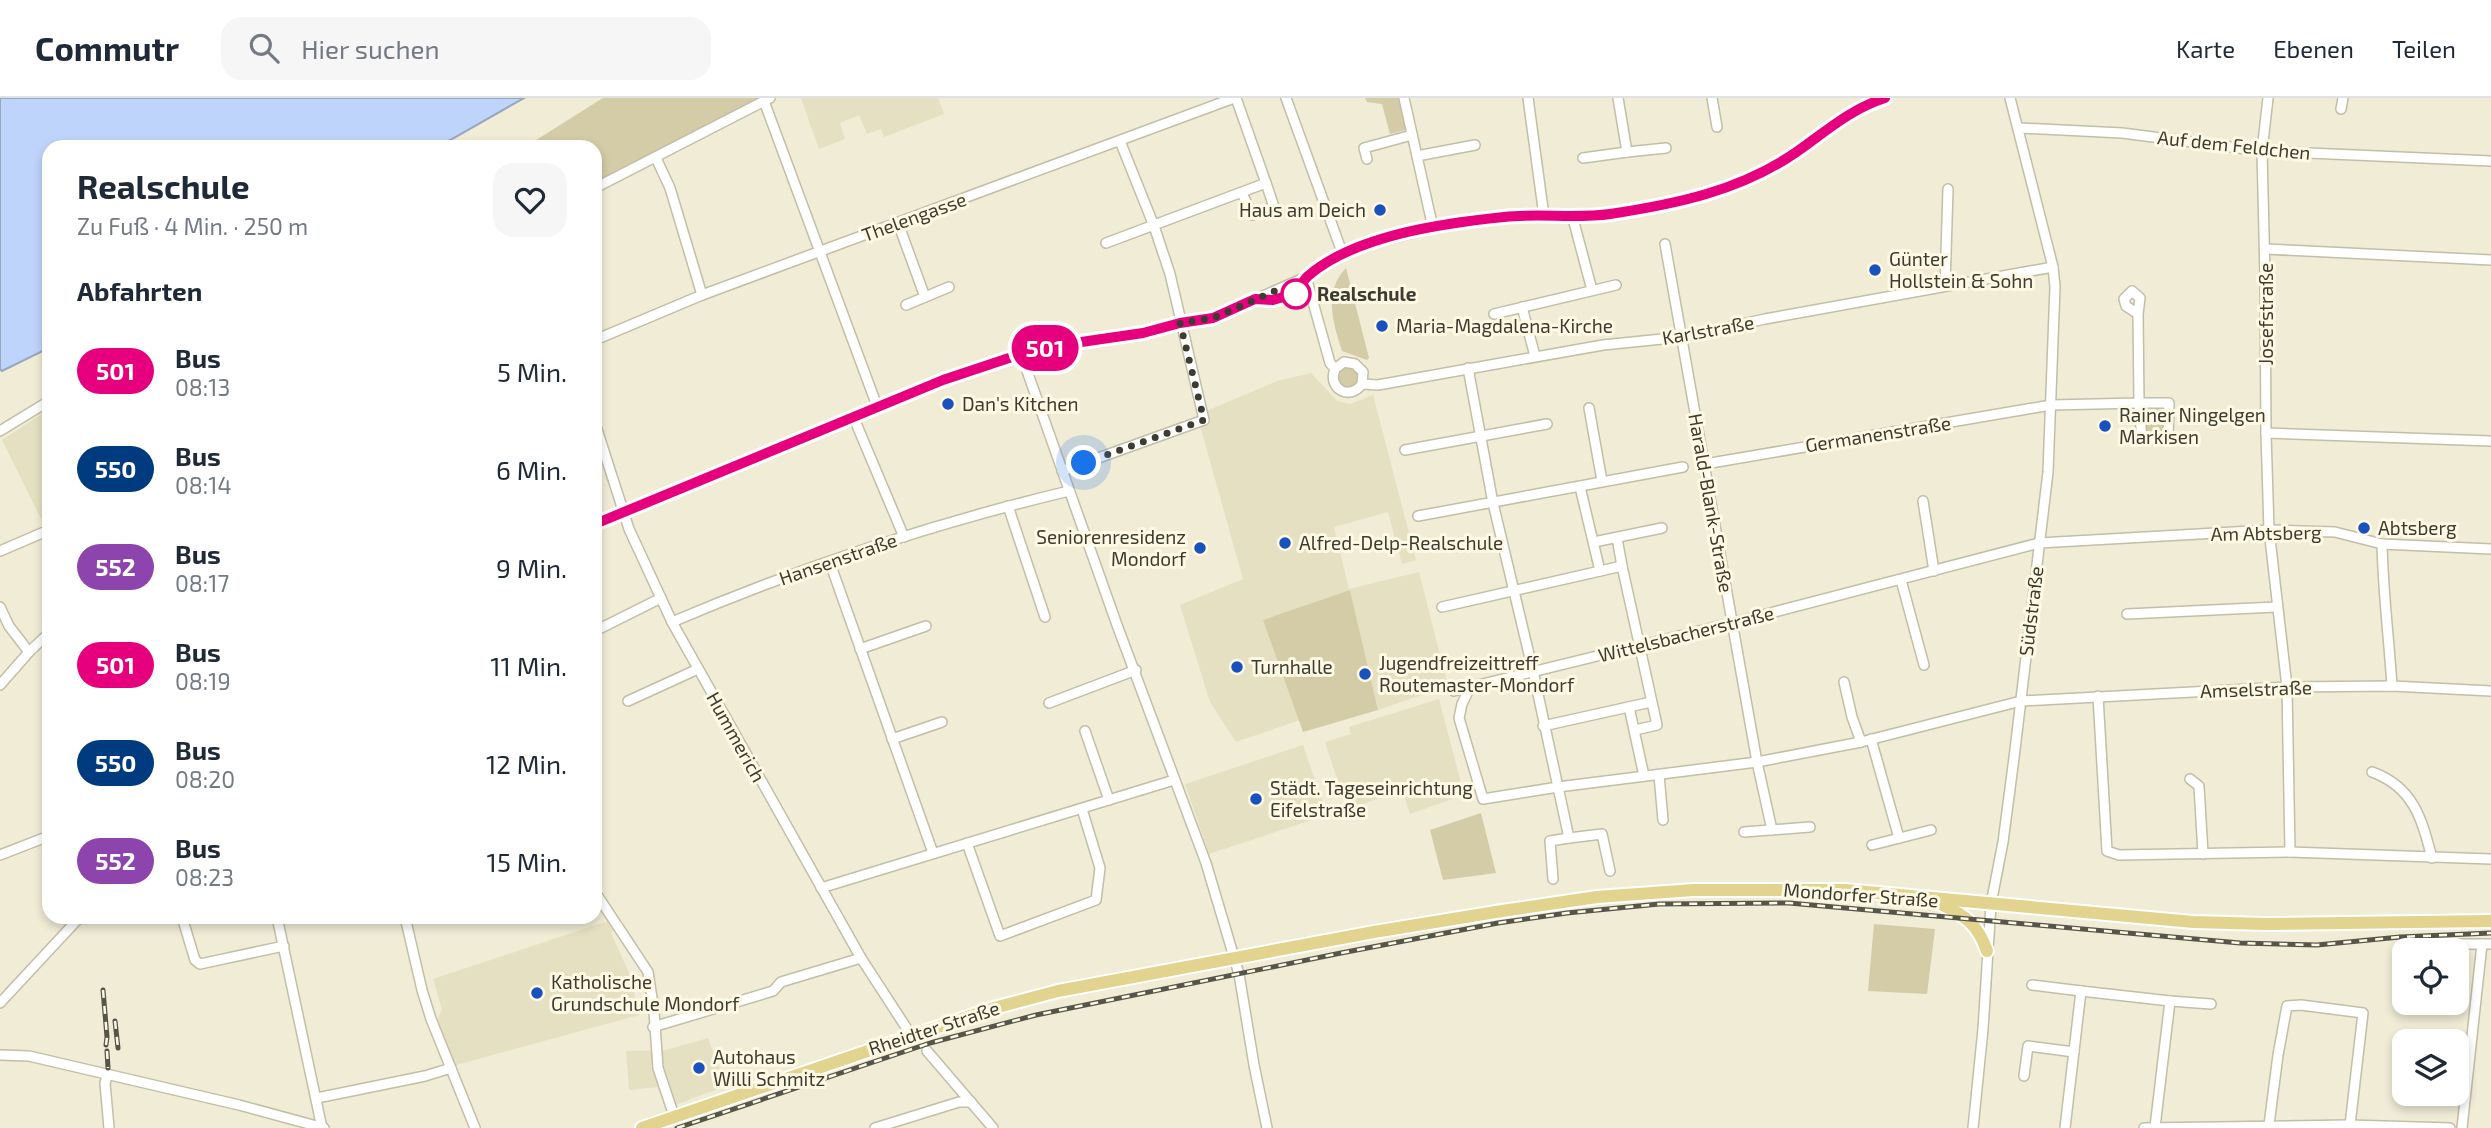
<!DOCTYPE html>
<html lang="de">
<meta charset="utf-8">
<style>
body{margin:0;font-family:"Exo 2",sans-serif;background:#f6f6f7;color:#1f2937;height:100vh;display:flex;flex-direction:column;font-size:26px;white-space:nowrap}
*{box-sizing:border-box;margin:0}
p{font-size:23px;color:#747a83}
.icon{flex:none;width:38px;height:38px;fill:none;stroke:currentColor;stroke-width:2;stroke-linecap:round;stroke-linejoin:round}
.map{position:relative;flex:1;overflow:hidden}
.side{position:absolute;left:42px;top:42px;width:560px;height:784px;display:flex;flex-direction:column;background:#fff;border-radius:21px;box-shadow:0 4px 10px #0003}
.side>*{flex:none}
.badge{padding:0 14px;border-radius:23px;font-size:24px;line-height:46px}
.tools{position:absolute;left:2392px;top:840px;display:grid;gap:14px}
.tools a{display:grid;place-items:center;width:77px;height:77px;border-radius:14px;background:#fff;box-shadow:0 4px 10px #0003;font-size:35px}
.you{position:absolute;width:35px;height:35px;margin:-18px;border:5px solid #fff;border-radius:50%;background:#1a73e8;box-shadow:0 0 0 10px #1a73e833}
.map>.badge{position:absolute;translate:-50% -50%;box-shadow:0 0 0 4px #fff}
h2{padding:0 35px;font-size:26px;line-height:63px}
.round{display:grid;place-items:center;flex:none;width:74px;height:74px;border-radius:21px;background:#f6f6f7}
.summary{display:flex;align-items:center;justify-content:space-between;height:119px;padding:0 35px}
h1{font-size:33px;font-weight:700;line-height:52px}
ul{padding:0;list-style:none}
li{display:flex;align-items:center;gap:21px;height:98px;padding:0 35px}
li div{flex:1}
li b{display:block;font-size:26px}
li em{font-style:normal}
li .badge{min-width:77px;font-weight:700;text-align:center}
header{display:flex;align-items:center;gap:42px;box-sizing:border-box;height:98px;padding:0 35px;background:#fff;border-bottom:2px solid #e0e1e3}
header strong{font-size:33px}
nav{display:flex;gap:38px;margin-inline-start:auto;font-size:24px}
.search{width:490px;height:63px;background:#f6f6f7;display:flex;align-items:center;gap:18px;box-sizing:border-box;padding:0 24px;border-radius:21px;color:#747a83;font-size:26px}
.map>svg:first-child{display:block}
.built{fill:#e5e0c2}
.green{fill:#d3cca6}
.water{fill:#bfd4fa;stroke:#98a6be;stroke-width:2}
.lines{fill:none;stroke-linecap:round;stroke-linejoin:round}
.minor-casing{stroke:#c2bea8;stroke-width:12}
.major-casing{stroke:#fff;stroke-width:16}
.minor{stroke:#fff;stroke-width:9}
.major{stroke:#e2d48f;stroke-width:12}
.rail-casing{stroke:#56554a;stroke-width:5}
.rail{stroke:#fdf9e3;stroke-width:2.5;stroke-dasharray:8;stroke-linecap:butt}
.line-casing{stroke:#fff;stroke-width:16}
.line{stroke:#e6007e;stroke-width:10}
.walk{stroke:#3d3c33;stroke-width:7;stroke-dasharray:0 12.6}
.poi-dot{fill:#1952be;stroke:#fdf9e3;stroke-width:2.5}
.stop-dot{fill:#fff;stroke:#e6007e;stroke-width:3.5}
.labels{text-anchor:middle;stroke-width:6;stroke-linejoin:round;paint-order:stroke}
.street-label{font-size:19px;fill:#3d3c33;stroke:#fdf9e3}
.poi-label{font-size:19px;fill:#3d3c33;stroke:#fdf9e3;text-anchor:start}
.stop-label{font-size:19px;font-weight:bold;fill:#3d3c33;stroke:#fdf9e3;text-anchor:start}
</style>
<header>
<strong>Commutr</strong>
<div class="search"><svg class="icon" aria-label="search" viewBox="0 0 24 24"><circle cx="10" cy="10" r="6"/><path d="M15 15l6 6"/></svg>Hier suchen</div>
<nav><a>Karte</a><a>Ebenen</a><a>Teilen</a></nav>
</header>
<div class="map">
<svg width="2491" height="1030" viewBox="0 0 2491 1030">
<rect width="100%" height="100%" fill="#f0ecd6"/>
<!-- built -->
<g class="built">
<polygon points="801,0 938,0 944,16 884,39 881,31 867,36 859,17 840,25 845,41 819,51"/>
<polygon points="1311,275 1337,303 1350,306 1373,297 1416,462 1402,466 1388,414 1334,429 1349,491 1419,474 1448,588 1378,612 1350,492 1264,522 1300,622 1236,644 1210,604 1180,507 1243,481 1197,317 1277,283"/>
<polygon points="49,311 49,427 45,429 2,342"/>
<polygon points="1439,601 1464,697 1410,716 1402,692 1352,710 1349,704 1345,705 1325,644 1351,636 1349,629"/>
<polygon points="1303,647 1327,717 1209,756 1185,686"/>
<polygon points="611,822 608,825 613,832 611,835 631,879 639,917 456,967 437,923 442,911 433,881"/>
<polygon points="708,940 726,988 667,1010 659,989 629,992 626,953 666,952"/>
</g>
<!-- green -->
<g class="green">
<polygon points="603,0 761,0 652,60 595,85 595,49 525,49"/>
<polygon points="1365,0 1400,0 1407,29 1406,32 1390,36 1382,6 1367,4"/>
<path d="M 1346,170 L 1369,260 L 1367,262 L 1342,253 C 1333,224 1323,194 1346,170 Z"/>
<circle cx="1348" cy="279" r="11"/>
<polygon points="2151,309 2161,310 2165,316 2166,332 2159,339 2149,338 2145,332 2145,315"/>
<polygon points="1350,492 1378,612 1303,634 1263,522"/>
<polygon points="1481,715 1496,775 1443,782 1430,732"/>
<polygon points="1874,826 1935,831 1927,896 1868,893"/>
</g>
<!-- water -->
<polygon class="water" points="0,0 524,0 438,49 49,49 49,250 2,273 0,271"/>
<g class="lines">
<defs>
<g id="minor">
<polyline points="1286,0 1343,157"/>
<polyline points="1404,0 1433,130"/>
<polyline points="1528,0 1544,118"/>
<polyline points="1618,0 1627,54 1666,50"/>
<polyline points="1712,0 1717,29"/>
<polyline points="2268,0 2262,53 2265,178 2266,335 2269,432 2287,589 2290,754"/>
<polyline points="764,3 877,308"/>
<polyline points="2341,11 2343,0"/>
<polyline points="2020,30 2122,35 2262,53 2491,63"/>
<polyline points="1417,58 1475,47"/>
<polyline points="656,60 670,90 702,197"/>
<polyline points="1583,60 1627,54"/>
<polyline points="1367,61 1364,50 1412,37"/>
<polyline points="595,90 770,0"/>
<polyline points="1242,95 1252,117 1274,109 1266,85"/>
<polyline points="1572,117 1592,192"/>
<polyline points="898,125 925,199"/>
<polyline points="1106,145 1266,85 1236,0"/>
<polyline points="1665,146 1757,664 1772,732"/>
<polyline points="2265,151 2491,162"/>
<path d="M 1306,179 L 1330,265 L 1335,271 C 1327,291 1350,303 1362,286 L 1363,274 L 1355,266 L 1344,264 L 1335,271"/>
<polyline points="1945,188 1948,91"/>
<polyline points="906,207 949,189"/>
<polyline points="1522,209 1535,258"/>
<polyline points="1494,216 1616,187"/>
<polyline points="595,242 702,197 1234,0"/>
<polyline points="1021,256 1117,527 1206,765 1239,876 1254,967 1267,1030"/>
<polyline points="1468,270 1493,405 1533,573 1569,740 1550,743 1553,781"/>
<polyline points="1362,286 1378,287 1603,247 1682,239 1765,221 2053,169"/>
<polygon points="2139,305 2169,305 2168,342 2142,342"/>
<polyline points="1589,310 1602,383"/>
<polyline points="853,318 904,439"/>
<polyline points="595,325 629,431 672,524 861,860 911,937"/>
<polyline points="0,333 49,303"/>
<polyline points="2266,335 2491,343"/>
<polyline points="1405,352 1547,326"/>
<polyline points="1705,366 2051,307 2139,305 2138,216 2140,200 2132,193 2124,201 2126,208 2138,216"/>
<polyline points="1062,373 1204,322 1170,176 1154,128 1120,43"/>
<polyline points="1580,389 1600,473"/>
<polyline points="1923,403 1934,473"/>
<polyline points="1008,408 1045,519"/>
<polyline points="1418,418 1683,369"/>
<polyline points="595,426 942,282 1021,256 1054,248 1143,235 1180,225 1213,220 1306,179 1343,157 1364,147 1433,130 1506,119 1607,116 1659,109 1718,94 1759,76 1795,55 1847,17 1885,0"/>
<polyline points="1617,440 1622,468"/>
<polyline points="1594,444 1662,430"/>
<path d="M 2382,446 C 2383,494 2389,541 2392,588"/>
<polyline points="0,453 49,432"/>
<polyline points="830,465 933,755"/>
<polyline points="1901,482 1924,567"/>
<polyline points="0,509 9,528 29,554"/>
<polyline points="1442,509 1622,468 1657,627 1635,632"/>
<polyline points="2127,516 2276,509"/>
<path d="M 672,524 C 799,470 935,425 1069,393"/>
<polyline points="595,533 661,500"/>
<polyline points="860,551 926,528"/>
<polyline points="1844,584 1852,619 1861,644"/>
<polyline points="0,587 29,554 49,535"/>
<polyline points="1471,587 1462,606 1459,620 1483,701 1558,689 1757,664 1861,644 2021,603 2287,589 2392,588 2491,593"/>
<polyline points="1454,593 1732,525 2039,445 2269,432 2335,434 2382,446 2491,451"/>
<polyline points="2098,598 2107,753 2119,757 2290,754 2491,761"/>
<polyline points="628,603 698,571"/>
<polyline points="1049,605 1136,572"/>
<polyline points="1629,609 1644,678"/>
<polyline points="1543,628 1651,604"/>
<polyline points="1085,633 1109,702"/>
<polyline points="892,641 942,624"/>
<polyline points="1871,641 1899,740"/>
<path d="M 2372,674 C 2414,689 2422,722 2432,760"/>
<polyline points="1659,677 1663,722"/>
<polyline points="2190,681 2199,688 2203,756"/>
<polyline points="1744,734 1810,729"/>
<polyline points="1569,740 1602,736 1610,773"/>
<polyline points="967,745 1000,838 1096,802 1100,770 1082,711"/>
<polyline points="1872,747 1931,732"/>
<polyline points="0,757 49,738"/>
<polyline points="821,790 1174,682"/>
<polyline points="595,794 648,874 654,913 658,970 674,1018"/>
<polyline points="182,819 195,862 200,866 284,848"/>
<polyline points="277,819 322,1030"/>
<polyline points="405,819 422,892 431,921 475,1030"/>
<polyline points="2453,846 2491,846"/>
<polyline points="2032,887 2081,893"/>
<polyline points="2170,903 2211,906"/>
<polyline points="0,905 80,819"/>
<polyline points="653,929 773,893 781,884 861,860"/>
<polyline points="927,953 993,1030"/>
<polyline points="0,957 29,958 239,1007 324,1030"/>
<polyline points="107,978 105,985 109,1030"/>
<polyline points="2024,978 2028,948 2074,954"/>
<polyline points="317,1000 425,978 451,970"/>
<polyline points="2269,1027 2278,957 2287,908 2301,907 2363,915 2350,1027"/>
<polyline points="875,1030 959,1004 971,1004"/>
<polyline points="1973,1030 1983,931 1991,806 2003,744 2014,660 2048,374 2055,189 2053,169 2010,0"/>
<polyline points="2065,1030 2081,893 2170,903 2155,1029"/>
<polyline points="2144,1030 2350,1027 2450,1030"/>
<polyline points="2462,1030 2482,846"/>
</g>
<g id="major">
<path d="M 1941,806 C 1966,818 1978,827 1987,853"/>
<polyline points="642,1030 994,910 1058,893 1374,834 1502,813 1597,799 1693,792 1845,792 2193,824 2267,826 2491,823"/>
</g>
</defs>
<!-- minor casing -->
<use href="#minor" class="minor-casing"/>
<!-- major casing -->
<use href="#major" class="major-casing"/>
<!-- minor -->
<use href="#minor" class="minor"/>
<!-- major -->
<use href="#major" class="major"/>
<defs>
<g id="rail">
<polyline points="103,892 107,939 106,947"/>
<polyline points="115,923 118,950"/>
<polyline points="107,953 108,970"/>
<polyline points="677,1030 930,945 1036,917 1341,855 1498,825 1567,815 1659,806 1789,805 2240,845 2317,847 2400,839 2491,835"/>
</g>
</defs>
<!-- rail casing -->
<use href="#rail" class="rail-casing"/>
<!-- rail -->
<use href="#rail" class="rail"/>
</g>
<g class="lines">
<defs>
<path id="line" d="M 595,426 L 943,282 L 1021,256 L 1054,248 L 1143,235 L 1180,225 L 1213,220 L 1255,201 L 1273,202 L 1297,195 C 1300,190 1303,182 1308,178 C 1355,137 1445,125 1504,119 C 1539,115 1576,121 1610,116 C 1676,106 1739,93 1795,55 C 1824,35 1850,11 1885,0"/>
</defs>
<!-- line casing -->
<use href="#line" class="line-casing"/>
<!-- line -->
<use href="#line" class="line"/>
<!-- walk -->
<polyline class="walk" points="1084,365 1204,322 1180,225 1213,220 1284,189 1296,196"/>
</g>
<!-- markers -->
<g class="poi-dot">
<circle cx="1380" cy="112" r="7"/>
<circle cx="1875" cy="172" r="7"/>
<circle cx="1382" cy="228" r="7"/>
<circle cx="948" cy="306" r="7"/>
<circle cx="2105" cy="328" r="7"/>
<circle cx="2364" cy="430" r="7"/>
<circle cx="1285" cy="445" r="7"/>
<circle cx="1200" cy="450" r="7"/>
<circle cx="1237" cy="569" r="7"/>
<circle cx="1365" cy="576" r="7"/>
<circle cx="1256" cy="701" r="7"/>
<circle cx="537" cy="895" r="7"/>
<circle cx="699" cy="970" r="7"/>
</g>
<circle class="stop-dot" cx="1296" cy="196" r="14"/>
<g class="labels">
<!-- street labels -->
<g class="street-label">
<text transform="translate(2234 47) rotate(6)" y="7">Auf dem Feldchen</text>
<text transform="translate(914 119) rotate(-20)" y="7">Thelengasse</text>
<text transform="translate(2266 216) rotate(-90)" y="7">Josefstraße</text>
<text transform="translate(1708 232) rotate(-10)" y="7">Karlstraße</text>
<text transform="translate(1878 336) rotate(-9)" y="7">Germanenstraße</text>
<text transform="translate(1711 405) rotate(80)" y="7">Harald-Blank-Straße</text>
<text transform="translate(2266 435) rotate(-1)" y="7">Am Abtsberg</text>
<text transform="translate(838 461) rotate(-19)" y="7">Hansenstraße</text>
<text transform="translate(2031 513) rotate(-83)" y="7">Südstraße</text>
<text transform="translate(1686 536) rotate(-14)" y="7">Wittelsbacherstraße</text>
<text transform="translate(2256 591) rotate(-2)" y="7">Amselstraße</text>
<text transform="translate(736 639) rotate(61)" y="7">Hummerich</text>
<text transform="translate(1861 797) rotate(4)" y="7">Mondorfer Straße</text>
<text transform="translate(934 930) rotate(-18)" y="7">Rheidter Straße</text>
</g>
<!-- poi labels -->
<g class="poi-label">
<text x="1366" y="119" text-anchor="end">Haus am Deich</text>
<text x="1889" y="168">Günter<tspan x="1889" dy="22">Hollstein &amp; Sohn</tspan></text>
<text x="1396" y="235">Maria-Magdalena-Kirche</text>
<text x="962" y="313">Dan's Kitchen</text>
<text x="2119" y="324">Rainer Ningelgen<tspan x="2119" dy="22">Markisen</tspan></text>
<text x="2378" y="437">Abtsberg</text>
<text x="1186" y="446" text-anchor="end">Seniorenresidenz<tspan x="1186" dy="22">Mondorf</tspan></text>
<text x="1299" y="452">Alfred-Delp-Realschule</text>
<text x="1379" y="572">Jugendfreizeittreff<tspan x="1379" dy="22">Routemaster-Mondorf</tspan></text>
<text x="1251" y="576">Turnhalle</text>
<text x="1270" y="697">Städt. Tageseinrichtung<tspan x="1270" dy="22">Eifelstraße</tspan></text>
<text x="551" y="891">Katholische<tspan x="551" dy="22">Grundschule Mondorf</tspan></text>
<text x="713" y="966">Autohaus<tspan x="713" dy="22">Willi Schmitz</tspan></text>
</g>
<!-- stop labels -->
<g class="stop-label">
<text x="1317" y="203">Realschule</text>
</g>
</g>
</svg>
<div class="tools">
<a><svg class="icon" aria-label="locate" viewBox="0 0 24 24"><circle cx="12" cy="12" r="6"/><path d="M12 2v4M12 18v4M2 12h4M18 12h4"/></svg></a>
<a><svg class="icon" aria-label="layers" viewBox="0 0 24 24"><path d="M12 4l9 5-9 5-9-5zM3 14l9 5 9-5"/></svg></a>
</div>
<div class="you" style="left:1084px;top:365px"></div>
<b class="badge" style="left:1045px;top:250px;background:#e6007e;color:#fff">501</b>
<section class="side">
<div class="summary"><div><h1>Realschule</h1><p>Zu Fuß · 4 Min. · 250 m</p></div><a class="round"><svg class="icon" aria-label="heart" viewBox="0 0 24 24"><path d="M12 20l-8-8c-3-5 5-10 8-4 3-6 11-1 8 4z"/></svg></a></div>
<h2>Abfahrten</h2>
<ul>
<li><span class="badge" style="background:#e6007e;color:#fff">501</span><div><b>Bus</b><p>08:13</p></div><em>5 Min.</em></li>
<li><span class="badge" style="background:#003b80;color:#fff">550</span><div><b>Bus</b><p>08:14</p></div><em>6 Min.</em></li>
<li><span class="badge" style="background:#8e44ad;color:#fff">552</span><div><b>Bus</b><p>08:17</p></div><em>9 Min.</em></li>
<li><span class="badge" style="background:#e6007e;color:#fff">501</span><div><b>Bus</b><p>08:19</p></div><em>11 Min.</em></li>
<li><span class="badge" style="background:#003b80;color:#fff">550</span><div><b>Bus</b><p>08:20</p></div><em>12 Min.</em></li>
<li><span class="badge" style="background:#8e44ad;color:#fff">552</span><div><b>Bus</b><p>08:23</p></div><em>15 Min.</em></li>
</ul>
</section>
</div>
